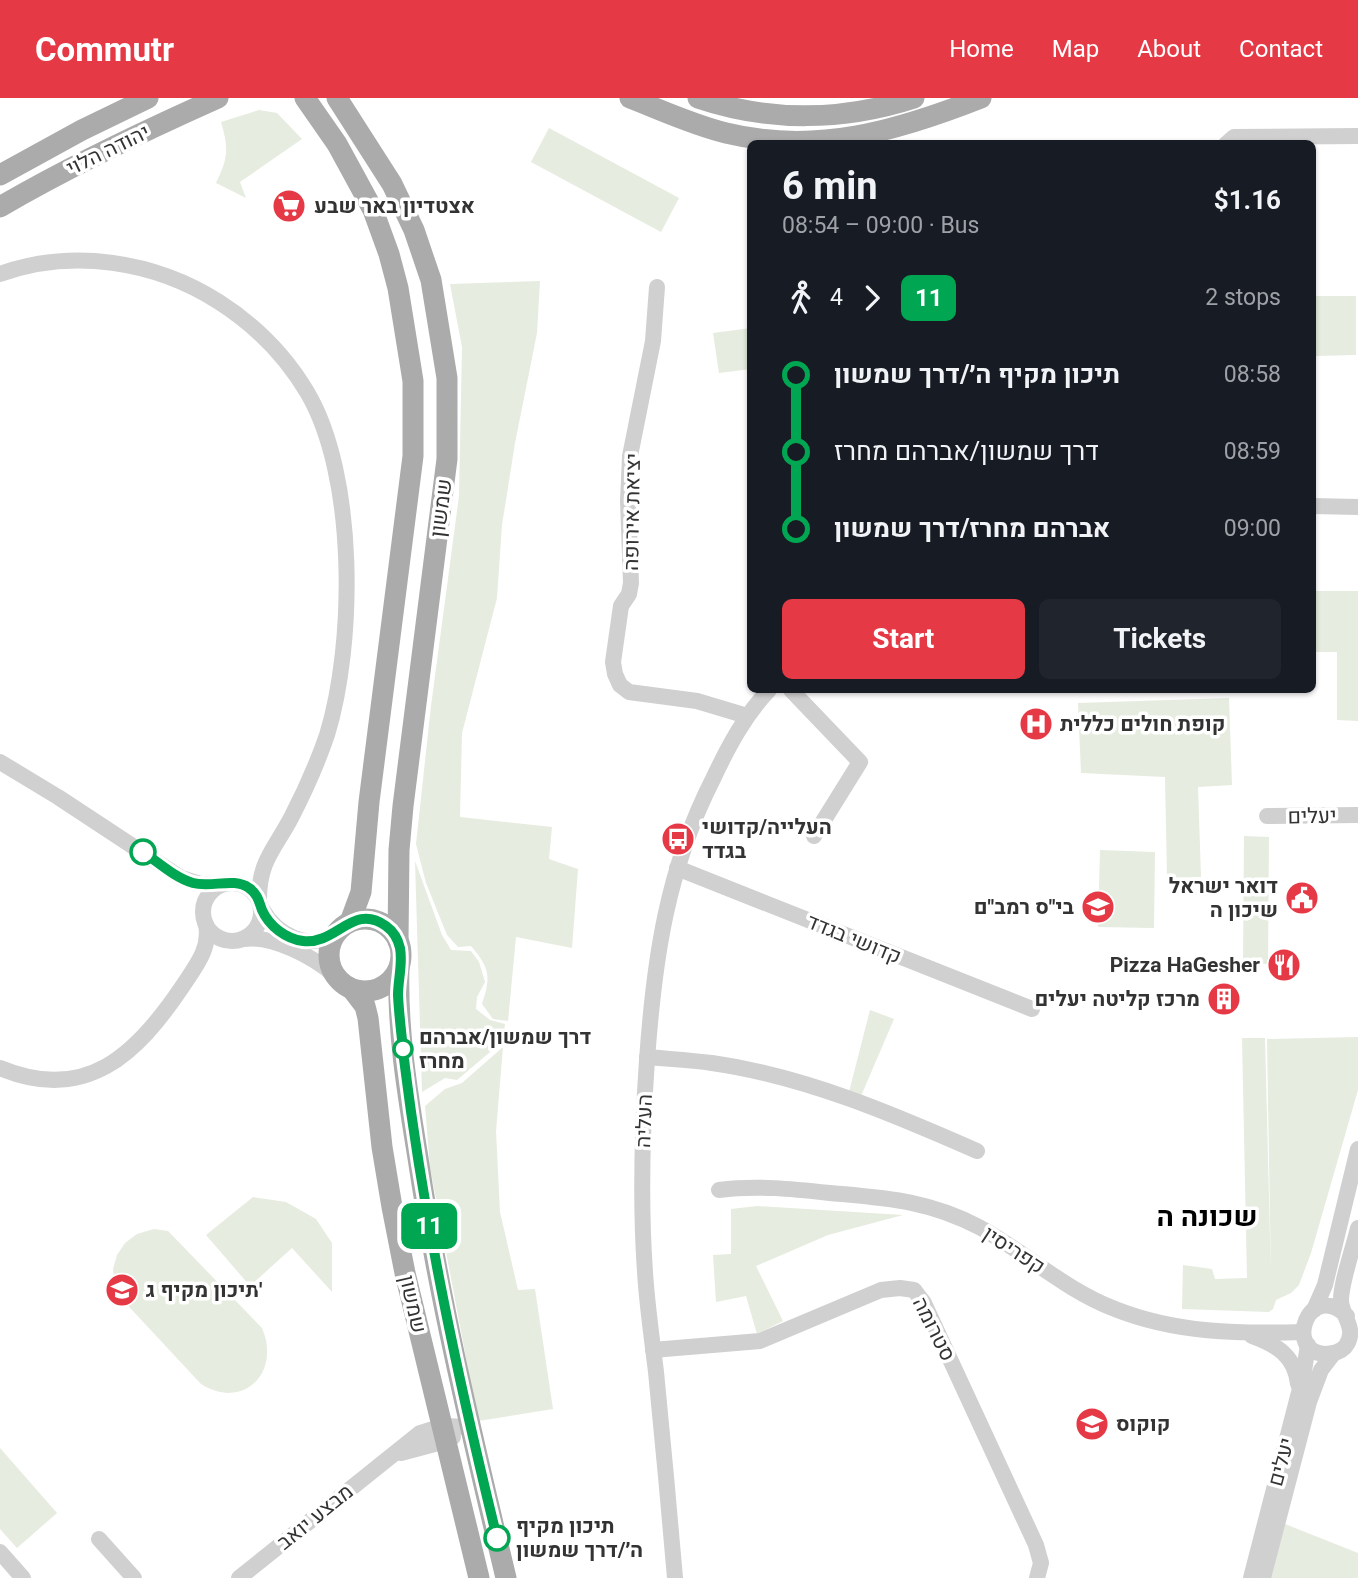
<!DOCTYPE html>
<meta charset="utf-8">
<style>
body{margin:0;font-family:Roboto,Heebo,sans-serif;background:#20242c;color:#f1f3f6;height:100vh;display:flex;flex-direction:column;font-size:26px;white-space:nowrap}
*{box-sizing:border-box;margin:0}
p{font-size:23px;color:#9ea1a6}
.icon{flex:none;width:38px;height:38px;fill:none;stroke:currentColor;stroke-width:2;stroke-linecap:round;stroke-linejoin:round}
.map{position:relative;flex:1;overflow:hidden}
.details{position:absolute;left:747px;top:42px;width:569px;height:553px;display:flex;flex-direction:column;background:#171b24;border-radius:10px;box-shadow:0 2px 5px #0004}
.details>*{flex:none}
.badge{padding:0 14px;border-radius:10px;font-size:24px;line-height:46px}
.map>.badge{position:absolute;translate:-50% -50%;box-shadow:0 0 0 4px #fff}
.legs{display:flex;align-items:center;gap:10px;height:77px;padding:0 35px;font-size:23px}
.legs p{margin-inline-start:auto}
.headline{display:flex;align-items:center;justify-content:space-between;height:119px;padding:0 35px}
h1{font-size:38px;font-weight:700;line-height:52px}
.primary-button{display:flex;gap:14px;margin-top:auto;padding:14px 35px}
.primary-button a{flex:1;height:80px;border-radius:10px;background:#e63946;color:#fff;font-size:28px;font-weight:700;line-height:80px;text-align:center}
.primary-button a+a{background:#20242c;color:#f1f3f6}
ul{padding:0 35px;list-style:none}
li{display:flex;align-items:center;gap:24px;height:77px;font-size:26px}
li i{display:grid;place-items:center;width:10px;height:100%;margin:0 9px;background:currentColor}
li i::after{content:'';width:18px;height:18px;margin:-9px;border:5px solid;border-radius:50%;background:#171b24}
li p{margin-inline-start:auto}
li:first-child i{background:linear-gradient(#0000 50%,currentColor 0)}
li:last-child i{background:linear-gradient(currentColor 50%,#0000 0)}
header{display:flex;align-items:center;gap:42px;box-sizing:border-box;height:98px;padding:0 35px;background:#e63946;color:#fff}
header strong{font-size:33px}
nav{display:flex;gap:38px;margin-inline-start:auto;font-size:24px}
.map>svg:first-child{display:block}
.green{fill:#e6ecdf}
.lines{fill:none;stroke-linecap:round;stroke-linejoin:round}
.minor{stroke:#d0d0d0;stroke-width:16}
.major{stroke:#ababab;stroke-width:21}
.line-1-casing{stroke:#fff;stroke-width:16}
.line-1{stroke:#00a651;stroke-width:10}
.stop-1-dot{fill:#fff;stroke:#00a651;stroke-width:3.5}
.labels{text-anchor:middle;stroke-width:7;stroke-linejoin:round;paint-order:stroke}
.street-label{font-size:21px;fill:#333;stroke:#fff}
.poi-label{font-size:21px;font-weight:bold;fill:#333;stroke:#fff;text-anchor:start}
.stop-label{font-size:21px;font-weight:bold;fill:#333;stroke:#fff;text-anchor:start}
.district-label{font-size:28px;font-weight:bold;fill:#000;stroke:#fff}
</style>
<header>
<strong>Commutr</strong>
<nav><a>Home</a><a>Map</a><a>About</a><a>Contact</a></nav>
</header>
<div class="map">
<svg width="1358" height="1480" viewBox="0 0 1358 1480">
<rect width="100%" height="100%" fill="#fff"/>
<!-- green -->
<g class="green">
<path d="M 259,12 L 277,15 L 302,41 L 240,84 L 246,100 L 216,85 C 228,60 229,51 221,24 Z"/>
<polygon points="549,30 679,100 661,134 531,64"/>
<path d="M 540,183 L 537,235 L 515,345 L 502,427 L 497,500 L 462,635 L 460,719 L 552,729 L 549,761 L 578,771 L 572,850 L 516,839 L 508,923 L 493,921 L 482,906 C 491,879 490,870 471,848 L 458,849 L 447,837 L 426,785 L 416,746 L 431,608 L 459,398 L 462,249 L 450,186 Z"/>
<polygon points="1313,198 1356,198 1356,257 1313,258"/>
<polygon points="751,230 751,271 719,275 713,235"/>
<polygon points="1313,493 1358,493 1358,623 1337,622 1337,554 1313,554"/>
<polygon points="1229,600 1232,687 1198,689 1201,779 1167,780 1165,679 1081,675 1078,605"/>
<polygon points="1244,738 1269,739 1268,866 1243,865"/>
<polygon points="1100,752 1155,754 1154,830 1098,829"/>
<polygon points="415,763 442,837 451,852 471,853 479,864 485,884 477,899 476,911 490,922 505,926 503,943 457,982 445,980 422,994"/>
<polygon points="870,912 894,921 861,998 849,994"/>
<polygon points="1358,939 1358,992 1311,1155 1299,1187 1291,1195 1276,1202 1273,1211 1269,1214 1182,1211 1183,1167 1212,1171 1215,1181 1247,1180 1242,940 1265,940 1271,1180 1267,941"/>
<polygon points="503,949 496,1033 500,1114 518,1192 535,1191 553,1311 478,1323 430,1069 425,1008 445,991 462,985"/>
<polygon points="253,1099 286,1104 316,1121 332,1145 332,1194 292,1150 250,1188 206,1137"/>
<polygon points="757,1108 903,1117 828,1137 756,1168 783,1223 757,1236 746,1198 716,1204 713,1157 731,1156 731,1111"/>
<path d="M 154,1131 L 168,1133 L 262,1230 C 281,1274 244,1313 201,1286 L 119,1198 L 115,1186 L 113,1171 L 117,1157 L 125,1145 L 137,1136 Z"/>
<polygon points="0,1350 57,1415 17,1450 0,1431"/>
<polygon points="1285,1426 1358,1455 1358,1480 1271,1480"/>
</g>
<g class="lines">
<!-- minor -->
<g class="minor">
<polyline points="1226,46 1234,39 1358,38"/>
<path d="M 0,176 C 72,150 155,163 219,204 C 255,227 285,257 307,294 C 357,378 355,546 327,637 C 317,666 305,693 291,720 C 274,752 259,763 259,802"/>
<polyline points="657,189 653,243 630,358 628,403 631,485 629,496 621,508 613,564 615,576 620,587 629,594 697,603 747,618"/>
<polyline points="1312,408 1358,409"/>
<polyline points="791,592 860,664 814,738"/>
<polyline points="0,664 58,699 181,780 200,786 221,787"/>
<polyline points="1267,718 1358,717"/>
<polyline points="677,770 1032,911"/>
<circle cx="232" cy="814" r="29"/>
<path d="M 262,811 C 277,837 308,854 336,835"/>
<path d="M 244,841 C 272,837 314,859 334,877"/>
<path d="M 647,959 C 668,961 690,962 712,965 C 804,978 893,1016 977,1053"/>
<path d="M 0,970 C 86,1006 137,956 182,889 C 195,869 211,851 206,826"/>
<path d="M 719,1092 C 756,1087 793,1091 830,1095 C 885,1100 928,1102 979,1129 C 1025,1154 1065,1192 1115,1211 C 1175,1235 1239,1236 1303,1234"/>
<polyline points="1314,1212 1325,1187 1358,1051"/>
<path d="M 1347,1218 C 1309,1181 1283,1254 1325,1256 C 1332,1256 1340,1254 1345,1249 C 1358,1232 1343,1220 1341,1204 C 1340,1187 1354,1148 1358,1130"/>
<path d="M 1252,1238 C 1277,1247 1295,1258 1298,1286"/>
<polyline points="653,1252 760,1243 881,1192 900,1190 914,1192 924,1205 1036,1447 1041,1465 1037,1480"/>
<polyline points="401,1355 446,1343 453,1339"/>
<polyline points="99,1441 134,1480"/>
<polyline points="0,1454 23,1480"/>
<polyline points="239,1480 420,1335 442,1328 470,1329"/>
<path d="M 675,1480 C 669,1411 663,1343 656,1274 C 652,1241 647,1207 645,1174 C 640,1103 642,1033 647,962 C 654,862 667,771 713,681 C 728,649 745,617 769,592"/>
<polyline points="1251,1480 1303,1279 1308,1247"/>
<polyline points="1263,1480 1309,1304 1321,1272 1334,1255"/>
</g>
<!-- major -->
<g class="major">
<polyline points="305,0 337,46 373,112 389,156 398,190 413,283 413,358 369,704 361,794 350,824"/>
<polyline points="337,0 392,86 414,132 431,182 447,280 447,361 403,708 399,752 398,843"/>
<path d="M 630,0 C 661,12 693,27 726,35 C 816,57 897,33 981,0"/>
<path d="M 698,0 C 769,24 843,23 914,0"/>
<polyline points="0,77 82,32 148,0"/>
<path d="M 0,109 C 70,68 144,33 218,0"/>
<circle cx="365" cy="857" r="36"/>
<path d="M 399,870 C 397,934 408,998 418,1060 C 439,1202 473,1341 506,1480"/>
<polyline points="352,891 365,908 368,920 382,1049 392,1109 405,1175 479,1480"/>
</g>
</g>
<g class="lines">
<defs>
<path id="line-1" d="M 143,754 C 158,764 175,780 193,785 C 212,790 234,779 249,790 C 258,796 259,804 262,812 C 269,828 286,841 303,843 C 337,847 353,804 386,828 C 393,833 398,841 400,850 C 403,865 398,882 398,897 C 399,918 402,940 404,961 C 424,1123 458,1281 497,1440"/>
</defs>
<!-- line-1 casing -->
<use href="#line-1" class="line-1-casing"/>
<!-- line-1 -->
<use href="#line-1" class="line-1"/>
</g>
<!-- icons -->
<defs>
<symbol id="supermarket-disc" viewBox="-11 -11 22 22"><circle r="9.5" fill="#e63946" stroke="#fff"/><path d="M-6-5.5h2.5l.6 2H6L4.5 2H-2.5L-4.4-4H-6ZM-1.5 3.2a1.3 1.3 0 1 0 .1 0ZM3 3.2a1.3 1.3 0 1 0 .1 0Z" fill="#fff"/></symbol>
<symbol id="hospital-disc" viewBox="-11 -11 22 22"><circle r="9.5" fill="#e63946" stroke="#fff"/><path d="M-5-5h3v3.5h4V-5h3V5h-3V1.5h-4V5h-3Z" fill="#fff"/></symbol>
<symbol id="bus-disc" viewBox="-11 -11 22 22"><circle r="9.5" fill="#e63946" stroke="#fff"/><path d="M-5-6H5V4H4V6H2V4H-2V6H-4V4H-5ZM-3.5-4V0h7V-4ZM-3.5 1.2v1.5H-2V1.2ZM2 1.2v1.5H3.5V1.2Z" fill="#fff"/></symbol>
<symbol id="civic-disc" viewBox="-11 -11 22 22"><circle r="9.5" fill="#e63946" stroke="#fff"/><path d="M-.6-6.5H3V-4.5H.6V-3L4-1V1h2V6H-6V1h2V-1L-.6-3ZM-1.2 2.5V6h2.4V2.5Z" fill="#fff"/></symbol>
<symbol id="school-disc" viewBox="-11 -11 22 22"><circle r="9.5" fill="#e63946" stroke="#fff"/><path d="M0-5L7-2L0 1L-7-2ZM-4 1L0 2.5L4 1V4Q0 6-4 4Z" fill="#fff"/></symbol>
<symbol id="restaurant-disc" viewBox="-11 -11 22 22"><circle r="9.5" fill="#e63946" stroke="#fff"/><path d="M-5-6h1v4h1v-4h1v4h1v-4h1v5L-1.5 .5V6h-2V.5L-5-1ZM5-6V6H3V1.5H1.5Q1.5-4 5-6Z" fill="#fff"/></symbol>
<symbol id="building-disc" viewBox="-11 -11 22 22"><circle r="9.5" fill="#e63946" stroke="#fff"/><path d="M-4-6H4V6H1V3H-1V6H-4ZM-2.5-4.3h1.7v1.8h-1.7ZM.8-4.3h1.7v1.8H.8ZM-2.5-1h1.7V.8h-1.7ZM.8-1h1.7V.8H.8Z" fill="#fff"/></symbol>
</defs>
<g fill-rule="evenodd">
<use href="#supermarket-disc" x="270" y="89" width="38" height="38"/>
<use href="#hospital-disc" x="1017" y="607" width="38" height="38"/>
<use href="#bus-disc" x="659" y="722" width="38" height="38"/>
<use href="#civic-disc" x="1283" y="781" width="38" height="38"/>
<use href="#school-disc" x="1079" y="790" width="38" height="38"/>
<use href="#restaurant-disc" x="1265" y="848" width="38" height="38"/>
<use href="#building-disc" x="1205" y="882" width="38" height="38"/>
<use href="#school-disc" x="103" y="1173" width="38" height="38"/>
<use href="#school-disc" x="1073" y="1307" width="38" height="38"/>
</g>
<!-- markers -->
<g class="stop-1-dot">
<circle cx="143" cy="754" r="12"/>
<circle cx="403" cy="951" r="9"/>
<circle cx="497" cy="1440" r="12"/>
</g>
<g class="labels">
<!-- street labels -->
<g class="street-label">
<text transform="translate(108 52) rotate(-26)" y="7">יהודה הלוי</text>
<text transform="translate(441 410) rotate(-83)" y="7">שמשון</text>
<text transform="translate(632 414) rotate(-89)" y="7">יציאת אירופה</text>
<text transform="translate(1312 718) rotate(-1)" y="7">יעלים</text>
<text transform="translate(854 841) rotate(22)" y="7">קדושי בגדד</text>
<text transform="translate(644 1023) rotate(-88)" y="7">העליה</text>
<text transform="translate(1014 1152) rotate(33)" y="7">קפריסין</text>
<text transform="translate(413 1206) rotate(77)" y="7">שמשון</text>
<text transform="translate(934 1231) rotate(63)" y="7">סטרומה</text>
<text transform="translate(1281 1364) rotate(-75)" y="7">יעלים</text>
<text transform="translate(315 1419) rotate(-39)" y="7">מבצע יואב</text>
</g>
<!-- poi labels -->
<g class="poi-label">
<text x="314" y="115">אצטדיון באר שבע</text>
<text x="1060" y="633">קופת חולים כללית</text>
<text x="702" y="736">העלייה/קדושי<tspan x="702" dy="24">בגדד</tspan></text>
<text x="1278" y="795" text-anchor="end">דואר ישראל<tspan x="1278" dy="24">שיכון ה</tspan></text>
<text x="1074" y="816" text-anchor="end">בי"ס רמב"ם</text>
<text x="1260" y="874" text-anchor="end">Pizza HaGesher</text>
<text x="1200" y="908" text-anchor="end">מרכז קליטה יעלים</text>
<text x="146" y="1199">תיכון מקיף ג'</text>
<text x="1116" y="1333">קוקוס</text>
</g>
<!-- stop labels -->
<g class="stop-label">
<text x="419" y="946">דרך שמשון/אברהם<tspan x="419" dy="24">מחרז</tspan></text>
<text x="516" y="1435">תיכון מקיף<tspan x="516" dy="24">ה׳/דרך שמשון</tspan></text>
</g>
<!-- district labels -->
<g class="district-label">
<text x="1207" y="1128">שכונה ה</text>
</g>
</g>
</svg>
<b class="badge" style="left:429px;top:1128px;background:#00a651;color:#fff">11</b>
<section class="details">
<div class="headline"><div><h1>6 min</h1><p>08:54 – 09:00 · Bus</p></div><b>$1.16</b></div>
<div class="legs"><svg class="icon" aria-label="walk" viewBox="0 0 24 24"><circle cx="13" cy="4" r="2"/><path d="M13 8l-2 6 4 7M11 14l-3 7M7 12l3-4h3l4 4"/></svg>4<svg class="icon" aria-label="forward" viewBox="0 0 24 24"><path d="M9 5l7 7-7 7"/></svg><b class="badge" style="background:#00a651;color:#fff">11</b><p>2 stops</p></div>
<ul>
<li><i style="color:#00a651"></i><b>תיכון מקיף ה׳/דרך שמשון</b><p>08:58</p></li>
<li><i style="color:#00a651"></i><span>דרך שמשון/אברהם מחרז</span><p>08:59</p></li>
<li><i style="color:#00a651"></i><b>אברהם מחרז/דרך שמשון</b><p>09:00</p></li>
</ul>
<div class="primary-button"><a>Start</a><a>Tickets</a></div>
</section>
</div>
